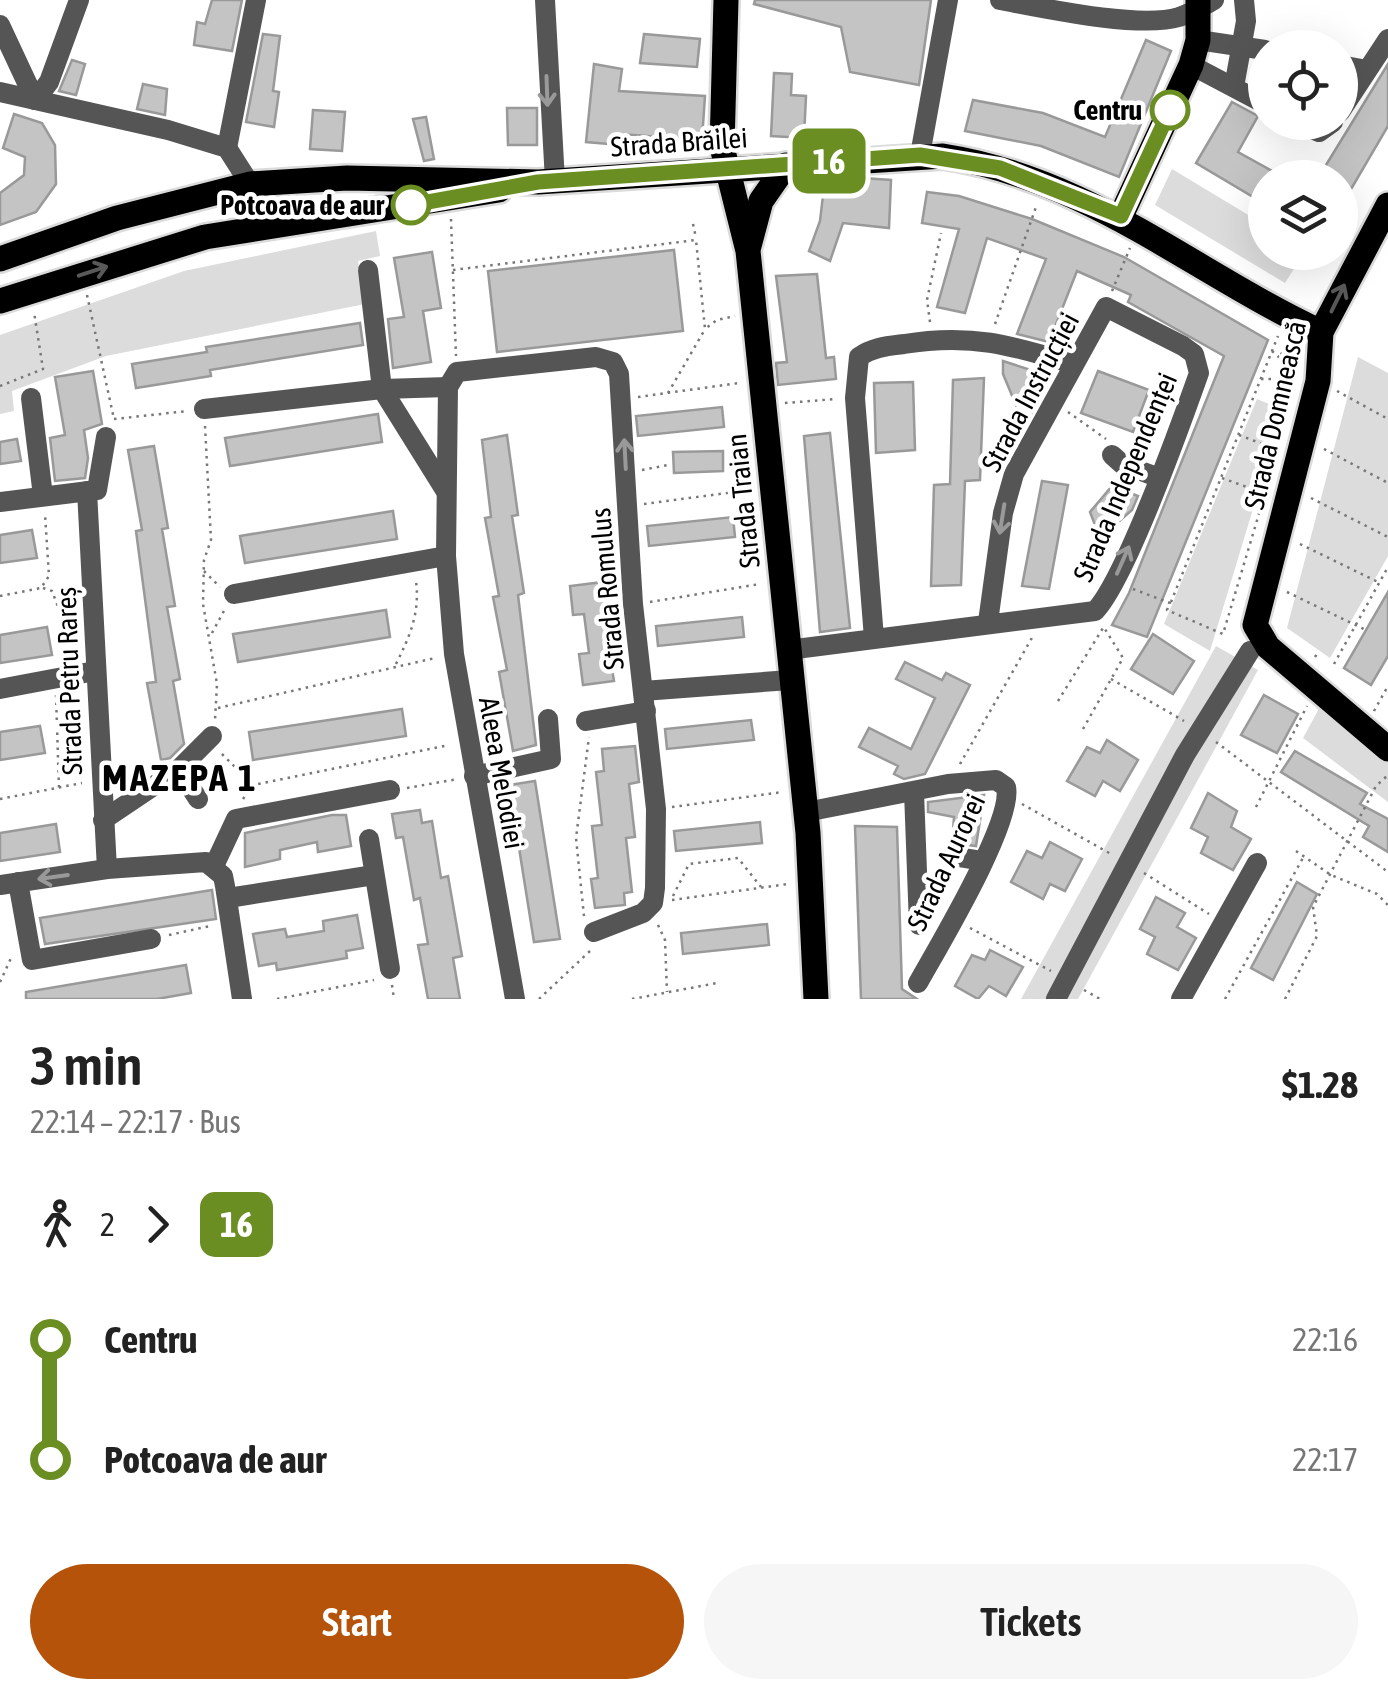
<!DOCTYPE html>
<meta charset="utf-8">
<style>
body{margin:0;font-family:"Asap Condensed",sans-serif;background:#f6f6f6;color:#222;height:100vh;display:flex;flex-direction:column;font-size:38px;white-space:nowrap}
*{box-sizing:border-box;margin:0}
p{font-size:32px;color:#767676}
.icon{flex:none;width:55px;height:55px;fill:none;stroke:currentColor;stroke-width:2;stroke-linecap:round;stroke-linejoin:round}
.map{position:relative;height:999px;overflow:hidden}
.sheet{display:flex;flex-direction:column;background:#fff;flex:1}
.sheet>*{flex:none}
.badge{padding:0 20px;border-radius:15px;font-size:35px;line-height:65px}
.fabs{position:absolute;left:1248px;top:30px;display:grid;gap:20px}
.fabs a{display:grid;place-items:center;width:110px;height:110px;border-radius:50%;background:#fff;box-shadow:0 10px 40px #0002;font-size:50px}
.map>.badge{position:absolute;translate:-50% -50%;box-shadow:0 0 0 5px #fff}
.legs{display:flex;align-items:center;gap:15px;height:110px;padding:0 30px;font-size:32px}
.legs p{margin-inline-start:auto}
.headline{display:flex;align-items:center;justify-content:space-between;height:170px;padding:0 30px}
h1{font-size:55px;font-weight:600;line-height:75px}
.cta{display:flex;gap:20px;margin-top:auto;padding:20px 30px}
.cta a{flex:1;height:115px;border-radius:60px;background:#b45309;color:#fff;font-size:40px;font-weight:600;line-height:115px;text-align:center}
.cta a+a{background:#f6f6f6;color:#222}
ul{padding:0 30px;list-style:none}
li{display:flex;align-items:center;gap:35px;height:120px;font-size:38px}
li i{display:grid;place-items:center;width:15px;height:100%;margin:0 12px;background:currentColor}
li i::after{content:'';width:25px;height:25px;margin:-12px;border:8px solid;border-radius:50%;background:#fff}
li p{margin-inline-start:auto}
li:first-child i{background:linear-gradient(#0000 50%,currentColor 0)}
li:last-child i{background:linear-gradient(currentColor 50%,#0000 0)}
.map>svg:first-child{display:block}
.green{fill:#dcdcdc}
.building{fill:#c4c4c4;stroke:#999;stroke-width:2.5}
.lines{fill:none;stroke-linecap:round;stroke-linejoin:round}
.major-casing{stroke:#dbdbdb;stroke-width:30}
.path{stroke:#777;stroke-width:2.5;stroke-dasharray:2.5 5;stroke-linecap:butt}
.minor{stroke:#555;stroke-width:20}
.major{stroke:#000;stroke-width:25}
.oneway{stroke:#999}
.oneway2{stroke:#595959}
.line-1-casing{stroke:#fff;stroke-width:22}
.line-1{stroke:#6b8e23;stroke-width:15}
.stop-1-dot{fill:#fff;stroke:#6b8e23;stroke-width:5}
.labels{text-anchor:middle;stroke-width:9;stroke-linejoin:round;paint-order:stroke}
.stop-label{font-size:28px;font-weight:bold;fill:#000;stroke:#fff;text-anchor:end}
.street-label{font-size:28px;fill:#000;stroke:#fff}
.district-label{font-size:38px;font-weight:bold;letter-spacing:2.5px;fill:#000;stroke:#fff}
</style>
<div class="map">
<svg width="1388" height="999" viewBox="0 0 1388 999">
<rect width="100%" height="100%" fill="#fff"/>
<!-- green -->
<g class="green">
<polygon points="1172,169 1265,225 1265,252 1304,253 1285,283 1155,205"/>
<polygon points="376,231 380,256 358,261 365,304 106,356 12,391 14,411 0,414 0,335 184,271"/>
<polygon points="1358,357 1388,373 1388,556 1330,658 1287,628"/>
<polygon points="1257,399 1283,410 1210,651 1164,624"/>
<polygon points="1216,646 1258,670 1078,999 1021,999"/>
<polygon points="1321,705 1388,762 1388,802 1303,738"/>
</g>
<!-- building -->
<g class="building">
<polygon points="212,0 242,0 232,51 194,45 197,22 205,24"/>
<polygon points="755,0 931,0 919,85 850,72 841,27 754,4"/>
<polygon points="263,34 280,36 273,91 279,92 274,127 246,122"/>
<polygon points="644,34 700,39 697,67 640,63"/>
<polygon points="1146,40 1171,51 1119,177 1041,146 965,131 973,100 1043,113 1105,137"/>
<polygon points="72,60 85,64 76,95 59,91"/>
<polygon points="594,64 622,69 619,91 705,96 702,140 621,134 620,145 586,142"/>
<polygon points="1388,64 1388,126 1340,208 1340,178 1318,178"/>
<polygon points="774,73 792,74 791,95 806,96 804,138 771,136"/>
<polygon points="143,84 167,89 165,115 137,109"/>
<polygon points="1232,102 1258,116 1238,152 1285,178 1265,178 1265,204 1196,163"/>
<polygon points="507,108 537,108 537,145 508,145"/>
<polygon points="313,110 345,112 342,151 310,149"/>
<polygon points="14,114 42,123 55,145 56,184 36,212 0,225 0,193 24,175 25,157 3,148"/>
<polygon points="426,117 434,159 424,161 413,119"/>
<polygon points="863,178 891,180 889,228 843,223 830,261 809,251 820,221 824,187 863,190"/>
<polygon points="927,192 959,196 1032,219 1124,257 1268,340 1147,637 1112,625 1129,593 1224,356 1128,302 1131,295 1077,271 1049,342 1017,334 1046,259 987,238 965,313 937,307 959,229 922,223"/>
<polygon points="674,250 683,331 497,352 488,271"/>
<polygon points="432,252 441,308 423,311 431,362 393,368 388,319 404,317 394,258"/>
<polygon points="817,274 826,358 834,357 836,379 778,385 776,363 787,362 776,276"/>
<polygon points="360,323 363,345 210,370 211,376 136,388 132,364 207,352 206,347"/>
<polygon points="1003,361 1046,375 1046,387 1029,418 1018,410 1003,374"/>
<polygon points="93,371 102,424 84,430 88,458 85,478 55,481 50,438 65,435 55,377"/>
<polygon points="1098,371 1149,390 1133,432 1081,413"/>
<polygon points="984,378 980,480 965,481 961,585 931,586 934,485 950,484 953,380"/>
<polygon points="913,382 915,450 876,453 874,383"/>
<polygon points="722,407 724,427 638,436 636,416"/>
<polygon points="378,414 382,442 230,466 225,438"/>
<polygon points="830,433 850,628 820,632 804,436"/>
<polygon points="507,435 518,515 512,516 524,593 518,595 536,745 513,751 499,672 507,670 493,597 499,596 485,518 491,517 482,440"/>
<polygon points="17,439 21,461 0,464 0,442"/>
<polygon points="154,446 168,528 162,529 175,606 167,607 180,679 173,681 184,744 170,758 161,760 147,683 156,682 136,531 142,530 128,450"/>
<polygon points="723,451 723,471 674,473 673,452"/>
<polygon points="1042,481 1068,485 1049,589 1022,586"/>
<polygon points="1112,486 1138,496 1132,510 1100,538 1090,512"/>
<polygon points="393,511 397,539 245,563 240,536"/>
<polygon points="733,517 735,537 649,546 647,526"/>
<polygon points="32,530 37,558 0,563 0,535"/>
<polygon points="603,582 605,595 612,594 621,667 612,669 614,681 583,685 579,654 589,653 584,614 573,615 570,586"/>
<polygon points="1388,592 1388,656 1371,685 1344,668"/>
<polygon points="386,610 390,637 238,662 233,634"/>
<polygon points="742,617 744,637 658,646 656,626"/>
<polygon points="47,627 52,655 0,663 0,635"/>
<polygon points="1153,634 1194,661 1173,694 1131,669"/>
<polygon points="905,662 942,680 946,673 970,685 925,774 904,779 894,774 898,766 859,747 869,728 911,749 935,698 896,679"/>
<polygon points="1264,695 1298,714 1277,753 1241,735"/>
<polygon points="402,709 406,736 253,760 249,732"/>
<polygon points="751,720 754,740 667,749 665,729"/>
<polygon points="40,726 45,753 0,760 0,732"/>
<polygon points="1107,740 1138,760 1120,791 1103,781 1095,796 1067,781 1087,747 1100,753"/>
<polygon points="635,746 639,782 629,784 635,837 626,838 632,892 624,893 625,905 595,908 591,879 598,878 592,826 602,825 596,772 604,771 602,749"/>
<polygon points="1295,751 1367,793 1360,804 1388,819 1388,852 1363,837 1369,826 1281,772"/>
<polygon points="535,781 560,939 534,942 509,785"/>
<polygon points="1208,793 1237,811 1231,827 1251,839 1233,870 1201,853 1208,837 1191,828"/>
<polygon points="984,795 976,846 952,843 954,817 928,812 928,802"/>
<polygon points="420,810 422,823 432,821 441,878 448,876 462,956 453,958 460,999 428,999 418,945 428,944 420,898 414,900 403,837 396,838 392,814"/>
<polygon points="332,815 346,815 351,846 318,852 317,842 280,850 280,859 245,867 245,833"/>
<polygon points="760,822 762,843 676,851 674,831"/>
<polygon points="56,824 60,852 0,861 0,833"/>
<polygon points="855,826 897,827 902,989 917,999 861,999"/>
<polygon points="1050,842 1082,859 1065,891 1050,884 1043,899 1011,882 1027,851 1042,858"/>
<polygon points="1297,882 1317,894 1273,980 1251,968"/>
<polygon points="212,890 216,919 45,944 40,918"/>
<polygon points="1156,897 1185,913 1177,927 1196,938 1178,970 1147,954 1155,937 1140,929"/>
<polygon points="357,915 363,948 346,951 347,958 277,970 276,963 259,966 253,934 285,929 287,937 324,931 323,921"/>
<polygon points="767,924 769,945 683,954 681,933"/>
<polygon points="990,950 1023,967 1006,996 989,986 978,999 955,986 972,955 985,960"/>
<polygon points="186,965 191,993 157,999 26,999 26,992"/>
</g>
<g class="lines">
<defs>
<g id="major">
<polyline points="726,0 722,147 748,251 808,833 816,999"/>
<polyline points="1388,205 1321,332 1318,381 1255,625 1268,647 1388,749"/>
<polyline points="1121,216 1191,65 1198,40 1198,0"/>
<polyline points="749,246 761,201 786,165"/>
<path d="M 0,259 L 117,218 L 250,184 L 347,178 L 538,182 L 943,156 C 1090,179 1191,271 1321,332"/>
<polyline points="0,301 205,237 499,190"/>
</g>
</defs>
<!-- major casing -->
<use href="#major" class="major-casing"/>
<!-- path -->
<g class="path">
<polyline points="451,219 456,356"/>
<polyline points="693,224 696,238"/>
<polyline points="453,270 696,240 705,329 717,320 735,316"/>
<polyline points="1112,291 1130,248"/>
<polyline points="87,295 114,419"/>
<polyline points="930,322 927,300 941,233"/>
<polyline points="995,324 1037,204"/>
<polyline points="1272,351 1292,369 1292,396"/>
<polyline points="1281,355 1287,339"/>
<polyline points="1261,379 1296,379"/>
<polyline points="0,386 43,369 34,312"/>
<polyline points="1337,391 1388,419"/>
<polyline points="668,393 704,331"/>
<polyline points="638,397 739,383"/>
<polyline points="785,403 836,399"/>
<polyline points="1068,412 1106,439"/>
<polyline points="114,419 188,411"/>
<polyline points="205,426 211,540 204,560 203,604 217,684 215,720"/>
<polyline points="1239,435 1278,450"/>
<polyline points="1324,449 1388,483"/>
<polyline points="642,470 668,465"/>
<polyline points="1222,478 1266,494"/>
<polyline points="1311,498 1388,537"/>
<polyline points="644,504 750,490"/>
<polyline points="1300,544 1378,582"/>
<polyline points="204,571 220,587"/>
<polyline points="43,588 52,591 70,638 71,655"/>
<polyline points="1133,589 1170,603 1167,610 1223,634 1276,457"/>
<polyline points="1287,592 1366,630"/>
<polyline points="0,596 41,588 49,576 45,514"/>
<polyline points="650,602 760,584"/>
<polyline points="1171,602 1278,336"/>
<polyline points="212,633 225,609"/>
<polyline points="1315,657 1319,651"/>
<path d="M 396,664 C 410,636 420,613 416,581"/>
<polyline points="1334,664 1388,567"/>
<polyline points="1111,679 1184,721"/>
<polyline points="56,695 59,789"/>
<polyline points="1058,701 1103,628"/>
<polyline points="218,708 435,658"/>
<polyline points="1374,711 1388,686"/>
<polyline points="1083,729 1123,658 1103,626"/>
<polyline points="1216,742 1388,872"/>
<polyline points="222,754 253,785"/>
<polyline points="960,764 1033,636"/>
<polyline points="407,788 458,779"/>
<polyline points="0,799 82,783"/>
<polyline points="243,799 253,785 449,745"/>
<polyline points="1022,804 1111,854"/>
<polyline points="672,807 783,792"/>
<polyline points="1256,807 1307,706"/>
<polyline points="1296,851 1331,875 1377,894 1388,905"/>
<polyline points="1144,873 1209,914"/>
<polyline points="673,896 689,864 738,858 761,887"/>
<polyline points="672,900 788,884"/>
<polyline points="584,916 576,838 589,737"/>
<polyline points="658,925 665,940 667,992"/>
<polyline points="970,928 1051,971"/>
<polyline points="169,935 210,926"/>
<polyline points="0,982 12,956"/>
<polyline points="392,985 394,999"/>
<polyline points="1084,990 1100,999"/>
<polyline points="277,999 374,980"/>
<polyline points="539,999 590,951"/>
<polyline points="632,999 717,983"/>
<polyline points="1225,999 1304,856"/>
<polyline points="1285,999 1317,936 1313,907 1376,786 1388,775"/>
</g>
<!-- minor -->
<g class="minor">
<polyline points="545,0 555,181"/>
<path d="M 1000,0 C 1043,8 1139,29 1179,17 C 1191,13 1203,6 1214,0"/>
<polyline points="0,25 35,100 49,82 79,0"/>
<polyline points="1198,40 1265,50"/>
<polyline points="1191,65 1265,104"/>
<polyline points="1340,65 1367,70"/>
<polyline points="1234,87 1246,21 1244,0"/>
<polyline points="0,92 168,130 227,148 250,184 258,226"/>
<polyline points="1340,112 1388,39"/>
<polyline points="1296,122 1319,132 1333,122"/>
<polyline points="227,148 256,0"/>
<polyline points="920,155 948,0"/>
<polyline points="368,270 382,389 445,490"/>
<polyline points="31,398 43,496"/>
<polyline points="204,409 382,389 448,387"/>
<polyline points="1112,455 1122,464 1157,477"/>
<polyline points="87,491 107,869"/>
<polyline points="0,502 97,490 106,437"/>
<polyline points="234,594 446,556"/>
<path d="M 874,638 L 855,398 L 859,357 C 873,347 888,346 904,344 C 970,333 1011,345 1073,364"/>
<path d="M 788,650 L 1095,611 C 1125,580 1182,421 1199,373 L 1194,354 L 1183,346 L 1106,307 L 1014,474 L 1003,513 L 988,622"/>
<polyline points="0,689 95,671"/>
<polyline points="643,691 790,680"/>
<polyline points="586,721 646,711"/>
<polyline points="179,769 198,799"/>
<polyline points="474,776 551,759 548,719"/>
<polyline points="914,792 919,925"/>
<path d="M 806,812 L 948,784 L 996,780 L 1006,787 C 1014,821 938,947 918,983"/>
<polyline points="103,820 179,769 212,736"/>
<polyline points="369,839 390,969"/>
<polyline points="958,857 983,861"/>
<polyline points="214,866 236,819 390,790"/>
<polyline points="18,882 32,960 151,939"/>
<polyline points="0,885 107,869 206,862 223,876 225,886 242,999"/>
<polyline points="228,898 374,875"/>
<polyline points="515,999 454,654 446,556 448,387 457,372 596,357 613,362 619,374 633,604 656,809 655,888 653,903 643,913 594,932"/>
<polyline points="1056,999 1185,755 1250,651"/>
<polyline points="1181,999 1257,863"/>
</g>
<!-- major -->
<use href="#major" class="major"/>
</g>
<!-- one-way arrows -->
<defs><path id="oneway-shaft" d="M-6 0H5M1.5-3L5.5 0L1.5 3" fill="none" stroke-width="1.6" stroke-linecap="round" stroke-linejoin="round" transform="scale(2.5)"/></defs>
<g class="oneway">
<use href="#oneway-shaft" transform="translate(547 91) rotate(88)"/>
<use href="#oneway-shaft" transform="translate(625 454) rotate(-93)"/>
<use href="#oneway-shaft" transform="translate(1002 519) rotate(99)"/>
<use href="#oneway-shaft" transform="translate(1123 560) rotate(-66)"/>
<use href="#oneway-shaft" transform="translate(53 877) rotate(172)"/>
</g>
<g class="oneway2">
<use href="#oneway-shaft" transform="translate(93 271) rotate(-18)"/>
<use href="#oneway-shaft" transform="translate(1338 298) rotate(-64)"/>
</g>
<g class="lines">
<defs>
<polyline id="line-1" points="411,205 538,182 920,155 1000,168 1121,216 1170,110"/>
</defs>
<!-- line-1 casing -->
<use href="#line-1" class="line-1-casing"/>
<!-- line-1 -->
<use href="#line-1" class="line-1"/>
</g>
<!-- markers -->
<g class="stop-1-dot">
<circle cx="1170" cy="110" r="18"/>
<circle cx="411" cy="205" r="18"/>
</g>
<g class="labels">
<!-- stop labels -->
<g class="stop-label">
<text x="1142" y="120">Centru</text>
<text x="384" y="215">Potcoava de aur</text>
</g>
<!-- street labels -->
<g class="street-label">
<text transform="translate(679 142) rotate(-4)" y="10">Strada Brăilei</text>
<text transform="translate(1030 392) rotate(-62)" y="10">Strada Instrucției</text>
<text transform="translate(1275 415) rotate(-77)" y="10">Strada Domnească</text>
<text transform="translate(1125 477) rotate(-67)" y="10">Strada Independenței</text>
<text transform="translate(743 501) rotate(-96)" y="10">Strada Traian</text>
<text transform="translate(607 589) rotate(-95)" y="10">Strada Romulus</text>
<text transform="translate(69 681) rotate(-92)" y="10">Strada Petru Rareș</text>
<text transform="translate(502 773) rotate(80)" y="10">Aleea Melodiei</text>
<text transform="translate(946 862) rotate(-65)" y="10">Strada Aurorei</text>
</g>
<!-- district labels -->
<g class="district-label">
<text x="180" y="791">MAZEPA 1</text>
</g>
</g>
</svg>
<div class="fabs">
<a><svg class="icon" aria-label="locate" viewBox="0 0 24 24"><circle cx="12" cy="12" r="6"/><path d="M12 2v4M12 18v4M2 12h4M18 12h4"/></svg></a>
<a><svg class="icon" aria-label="layers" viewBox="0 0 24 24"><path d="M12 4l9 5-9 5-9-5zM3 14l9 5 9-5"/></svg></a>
</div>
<b class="badge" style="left:829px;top:161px;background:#6b8e23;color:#fff">16</b>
</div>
<section class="sheet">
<div class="headline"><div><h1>3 min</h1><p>22:14 – 22:17 · Bus</p></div><b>$1.28</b></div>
<div class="legs"><svg class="icon" aria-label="walk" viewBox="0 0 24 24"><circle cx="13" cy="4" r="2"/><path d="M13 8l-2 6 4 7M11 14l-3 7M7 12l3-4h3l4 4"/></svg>2<svg class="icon" aria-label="forward" viewBox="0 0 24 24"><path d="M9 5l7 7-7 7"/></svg><b class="badge" style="background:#6b8e23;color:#fff">16</b></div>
<ul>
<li><i style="color:#6b8e23"></i><b>Centru</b><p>22:16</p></li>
<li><i style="color:#6b8e23"></i><b>Potcoava de aur</b><p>22:17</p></li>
</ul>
<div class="cta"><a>Start</a><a>Tickets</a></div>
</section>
